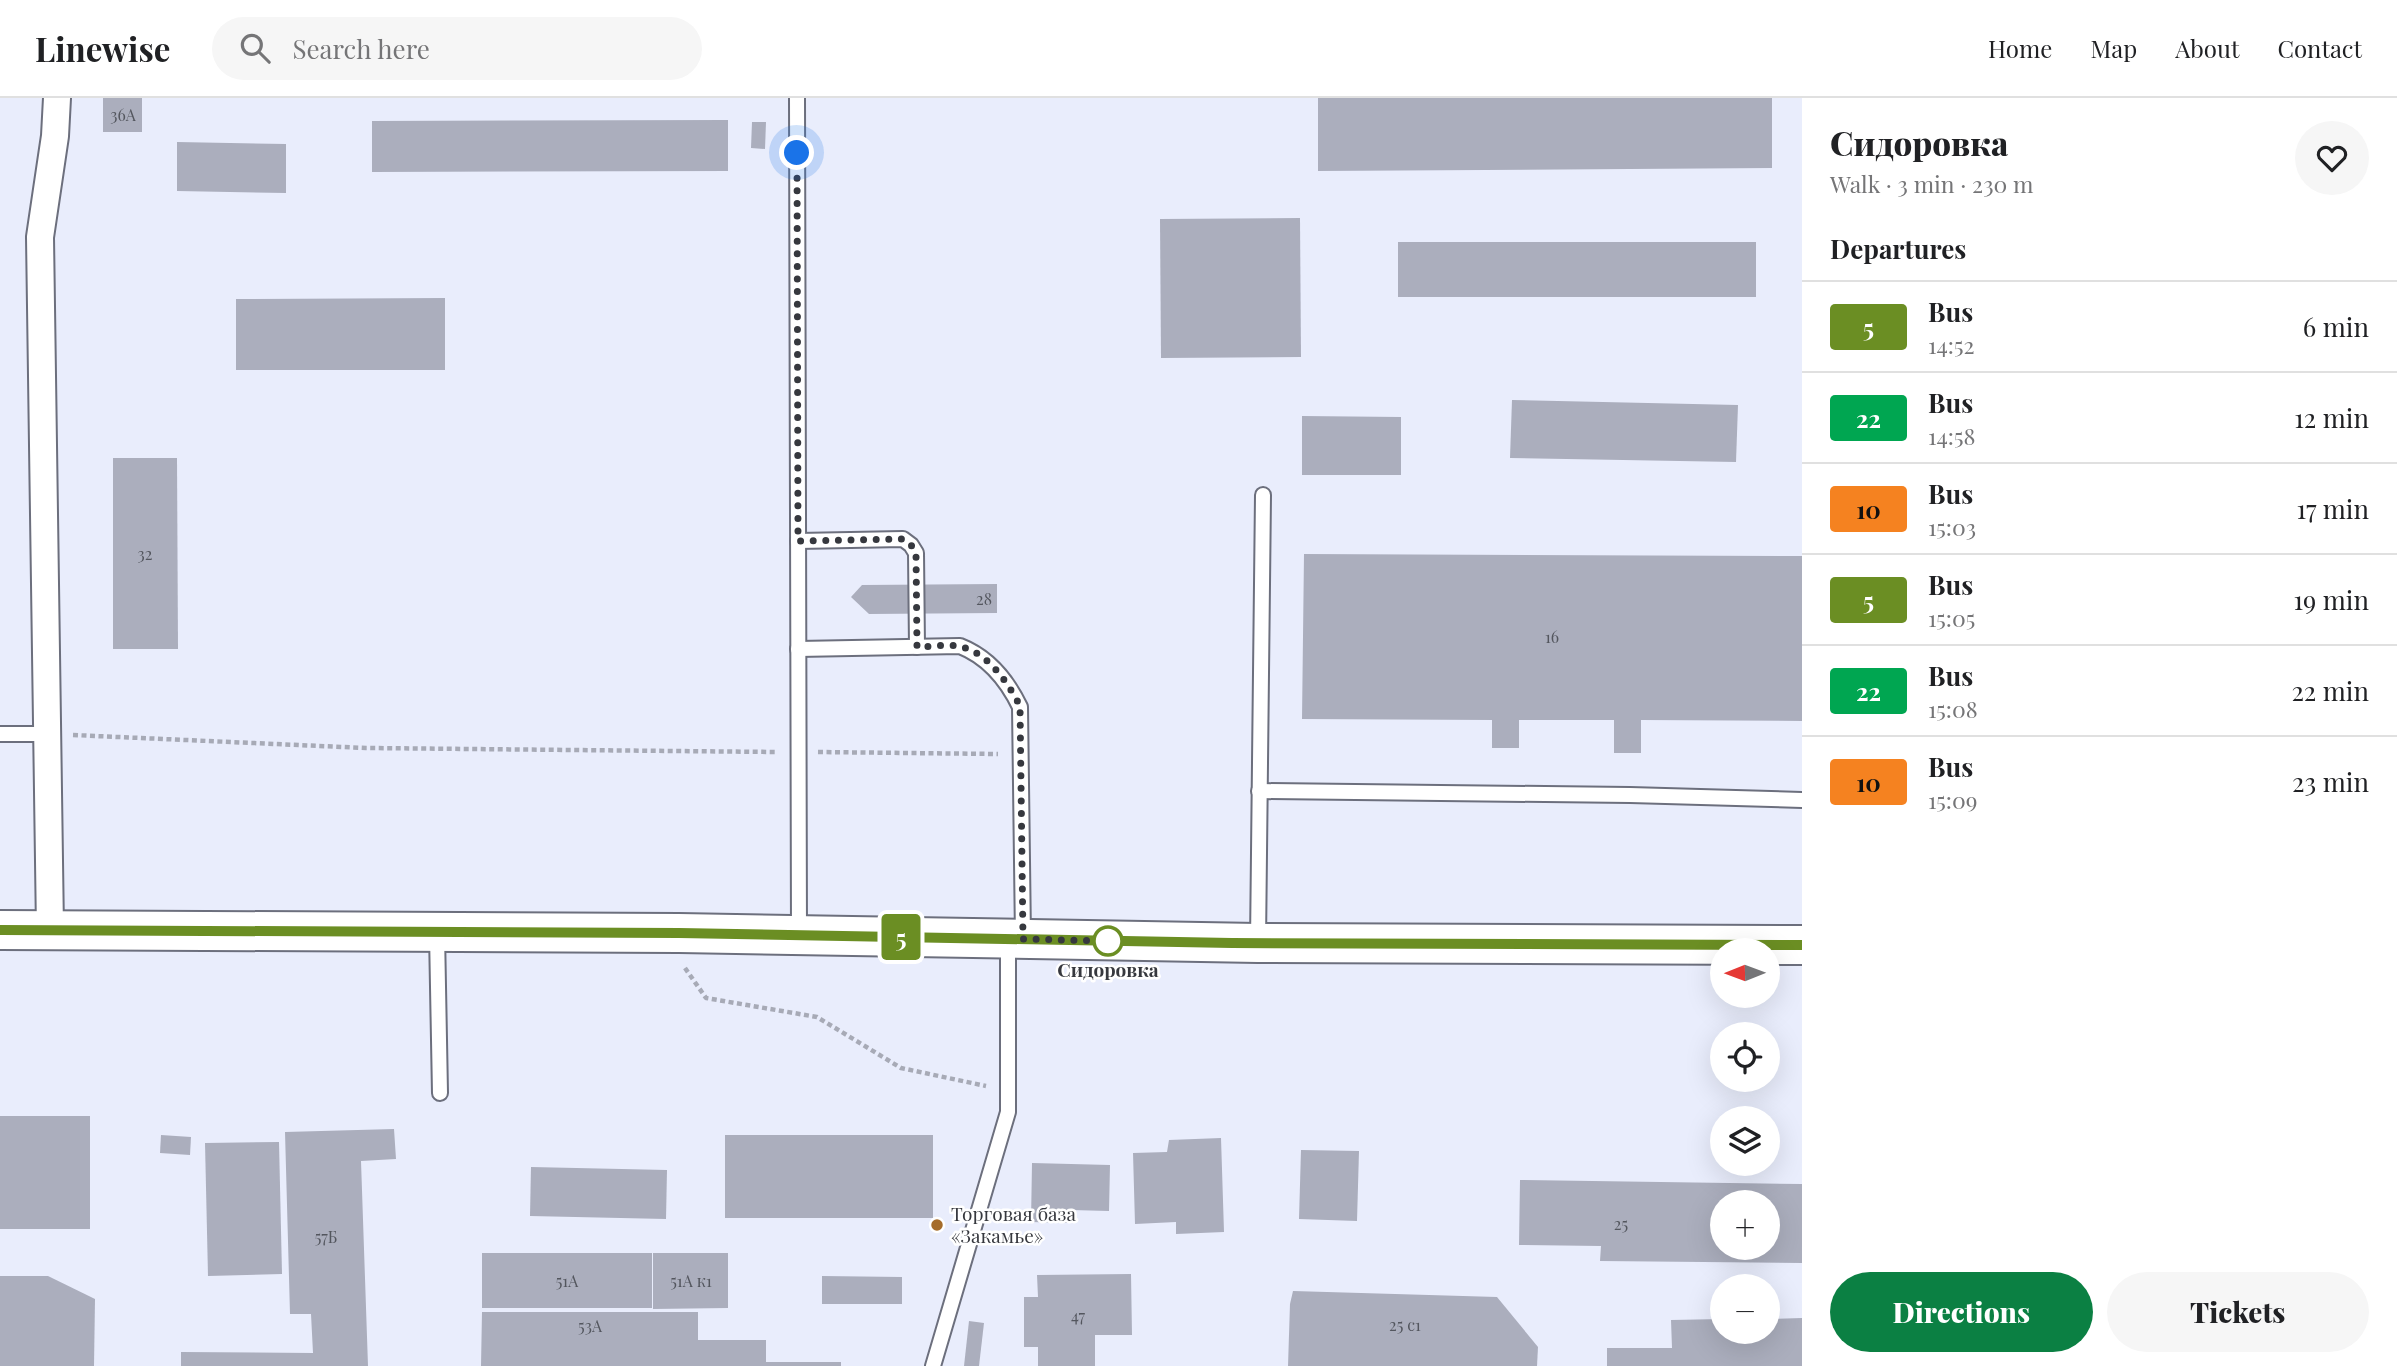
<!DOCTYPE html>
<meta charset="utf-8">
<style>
body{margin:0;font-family:"Playfair Display",serif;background:#f6f6f6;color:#202124;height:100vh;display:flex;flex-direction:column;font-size:26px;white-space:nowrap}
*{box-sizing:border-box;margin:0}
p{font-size:23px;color:#757577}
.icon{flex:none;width:38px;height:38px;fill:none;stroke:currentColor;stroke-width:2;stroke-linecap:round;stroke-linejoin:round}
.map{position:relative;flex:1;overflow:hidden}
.drawer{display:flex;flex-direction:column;background:#fff;width:595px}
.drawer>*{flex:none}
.badge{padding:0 14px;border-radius:5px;font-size:24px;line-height:46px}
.needle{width:46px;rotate:269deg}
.fabs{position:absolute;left:1710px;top:840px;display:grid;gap:14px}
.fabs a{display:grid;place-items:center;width:70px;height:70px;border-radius:50%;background:#fff;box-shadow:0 7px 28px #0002;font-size:35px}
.you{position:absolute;width:35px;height:35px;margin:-18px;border:5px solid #fff;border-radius:50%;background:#1a73e8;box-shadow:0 0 0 10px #1a73e833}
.map>.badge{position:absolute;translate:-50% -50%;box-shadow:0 0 0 4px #fff}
h2{padding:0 28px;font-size:26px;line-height:63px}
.round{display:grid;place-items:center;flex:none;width:74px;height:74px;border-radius:37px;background:#f6f6f6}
.overview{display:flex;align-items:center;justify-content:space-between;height:119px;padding:0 28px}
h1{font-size:33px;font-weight:800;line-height:52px}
.action{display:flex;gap:14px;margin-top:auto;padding:14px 28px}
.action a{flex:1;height:80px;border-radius:42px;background:#0b8043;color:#fff;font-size:28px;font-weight:800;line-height:80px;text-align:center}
.action a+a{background:#f6f6f6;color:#202124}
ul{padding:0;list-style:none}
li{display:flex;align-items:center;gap:21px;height:91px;padding:0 28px;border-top:2px solid #e0e0e0}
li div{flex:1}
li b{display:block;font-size:26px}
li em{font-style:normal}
li .badge{min-width:77px;font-weight:700;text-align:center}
header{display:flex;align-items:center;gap:42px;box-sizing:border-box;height:98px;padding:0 35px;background:#fff;border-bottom:2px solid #e0e0e0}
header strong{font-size:33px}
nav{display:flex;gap:38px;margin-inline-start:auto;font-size:24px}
.search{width:490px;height:63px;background:#f6f6f6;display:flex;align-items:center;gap:18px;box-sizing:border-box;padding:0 24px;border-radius:38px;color:#757577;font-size:26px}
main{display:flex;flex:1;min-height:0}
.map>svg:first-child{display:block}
.building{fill:#abaebd;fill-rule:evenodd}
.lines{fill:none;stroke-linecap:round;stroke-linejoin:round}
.lane-casing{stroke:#6c6f7d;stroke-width:18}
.street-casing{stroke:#6c6f7d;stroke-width:30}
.secondary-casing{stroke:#6c6f7d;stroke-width:42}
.path{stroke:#a7aab6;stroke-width:4.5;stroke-dasharray:5 3.5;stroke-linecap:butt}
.lane{stroke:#fff;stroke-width:14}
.street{stroke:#fff;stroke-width:26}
.secondary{stroke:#fff;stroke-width:38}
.line-casing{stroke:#fff;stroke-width:16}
.line{stroke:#6b8e23;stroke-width:10}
.walk{stroke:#36383e;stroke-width:7;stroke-dasharray:0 12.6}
.stop-dot{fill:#fff;stroke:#6b8e23;stroke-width:3.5}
.poi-dot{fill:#a56c2a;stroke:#fff;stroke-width:2.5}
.labels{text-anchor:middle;stroke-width:5;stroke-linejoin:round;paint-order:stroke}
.number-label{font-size:16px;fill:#53565e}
.stop-label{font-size:19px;font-weight:bold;fill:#36383e;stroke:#fff}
.poi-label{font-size:19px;fill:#36383e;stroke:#fff;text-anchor:start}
</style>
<header>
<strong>Linewise</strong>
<div class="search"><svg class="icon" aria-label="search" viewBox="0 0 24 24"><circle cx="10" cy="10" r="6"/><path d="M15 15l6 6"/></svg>Search here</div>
<nav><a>Home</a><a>Map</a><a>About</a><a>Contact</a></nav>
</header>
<main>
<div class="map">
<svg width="1802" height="1268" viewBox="0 0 1802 1268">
<rect width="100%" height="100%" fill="#e9edfc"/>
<!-- building -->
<g class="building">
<rect x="103" y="0" width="39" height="34"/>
<polygon points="1318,0 1772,0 1772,70 1318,73"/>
<polygon points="728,22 728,73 372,74 372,23"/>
<polygon points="752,24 766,24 765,51 751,50"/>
<polygon points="177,44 286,46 286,95 177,93"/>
<polygon points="1300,120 1301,259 1161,260 1160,121"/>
<rect x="1398" y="144" width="358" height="55"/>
<polygon points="445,200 445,272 236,272 236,201"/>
<polygon points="1512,302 1738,307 1736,364 1510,360"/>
<polygon points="1302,318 1401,319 1401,377 1302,377"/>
<polygon points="113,360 177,360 178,551 113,551"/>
<polygon points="1304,456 1802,458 1802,623 1641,622 1641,655 1614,655 1614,622 1519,622 1519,650 1492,650 1492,622 1302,621"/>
<polygon points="997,486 997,515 869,516 851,499 862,487"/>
<rect x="0" y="1018" width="90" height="113"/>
<polygon points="394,1031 396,1061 361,1063 368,1268 181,1268 181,1254 313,1255 311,1216 290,1216 285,1034"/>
<polygon points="161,1037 191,1039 190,1057 160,1055"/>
<rect x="725" y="1037" width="208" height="83"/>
<polygon points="1221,1040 1224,1134 1176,1136 1176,1124 1135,1126 1133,1055 1167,1054 1169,1042"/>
<polygon points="279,1044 282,1176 208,1178 205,1045"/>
<polygon points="1301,1052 1359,1053 1357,1123 1299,1121"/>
<polygon points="1032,1065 1110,1067 1109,1113 1071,1112 1070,1125 1031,1124"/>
<polygon points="531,1069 667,1072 666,1121 530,1118"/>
<path d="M 1520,1082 L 1802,1086 L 1802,1165 L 1600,1163 L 1601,1148 L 1519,1147 ZM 1722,1104 L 1768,1104 L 1768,1150 L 1722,1150 Z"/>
<rect x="482" y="1155" width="170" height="55"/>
<polygon points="653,1155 728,1155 728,1210 653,1211"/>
<polygon points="1131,1176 1132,1237 1095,1237 1095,1268 1038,1268 1038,1249 1024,1249 1024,1199 1038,1199 1037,1177"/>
<polygon points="0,1178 48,1178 95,1201 94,1268 0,1268"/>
<polygon points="822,1178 902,1179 902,1206 822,1206"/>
<polygon points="1293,1193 1497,1199 1538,1249 1537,1268 1288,1268 1290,1206"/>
<polygon points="482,1214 698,1214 698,1242 766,1242 766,1264 841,1264 841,1268 481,1268"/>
<polygon points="1802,1220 1802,1268 1607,1268 1607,1250 1672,1250 1671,1222 1722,1221 1722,1234 1768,1234 1768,1221"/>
<polygon points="969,1223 984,1225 979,1268 964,1268"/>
</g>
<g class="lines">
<defs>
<g id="lane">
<polyline points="797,0 799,836"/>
<polyline points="798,443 903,441 911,447 916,455 917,549"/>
<path d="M 798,551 L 960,548 C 988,559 1007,582 1020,609 L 1023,840"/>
<polyline points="0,636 49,636"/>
<polyline points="1259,693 1630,697 1802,702"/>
<polyline points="437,835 440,995"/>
<polyline points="1258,844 1263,397"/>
<polyline points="933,1268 1008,1014 1008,842"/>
</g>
<polyline id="street" points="50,832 40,139 55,38 57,0"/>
<polyline id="secondary" points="0,832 679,835 1258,845 1802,847"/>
</defs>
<!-- lane casing -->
<use href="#lane" class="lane-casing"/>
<!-- street casing -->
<use href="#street" class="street-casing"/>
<!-- secondary casing -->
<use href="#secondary" class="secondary-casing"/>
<!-- path -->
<g class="path">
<polyline points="73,637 366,650 778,654"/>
<polyline points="818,654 998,656"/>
<polyline points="685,870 706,900 817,919 901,970 986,988"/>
</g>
<!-- lane -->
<use href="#lane" class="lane"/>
<!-- street -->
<use href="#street" class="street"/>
<!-- secondary -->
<use href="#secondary" class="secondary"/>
</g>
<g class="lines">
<defs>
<polyline id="line" points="0,832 679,835 1232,845 1802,847"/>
</defs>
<!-- line casing -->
<use href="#line" class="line-casing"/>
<!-- line -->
<use href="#line" class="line"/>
<!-- walk -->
<path class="walk" d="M 797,55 L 798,443 L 903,441 L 911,447 L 916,455 L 917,549 C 931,549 949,545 962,549 C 989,556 1008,585 1020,608 L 1023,841 L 1108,843"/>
</g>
<!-- markers -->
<circle class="stop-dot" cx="1108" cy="843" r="14"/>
<circle class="poi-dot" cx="937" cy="1127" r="7"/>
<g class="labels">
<!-- number labels -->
<g class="number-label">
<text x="123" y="23">36А</text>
<text x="145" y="462">32</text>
<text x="984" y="507">28</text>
<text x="1552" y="545">16</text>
<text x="1621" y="1132">25</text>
<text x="326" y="1145">57Б</text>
<text x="567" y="1189">51А</text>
<text x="691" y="1189">51А к1</text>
<text x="1078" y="1224">47</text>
<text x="1405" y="1233">25 с1</text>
<text x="590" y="1234">53А</text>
</g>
<!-- stop labels -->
<g class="stop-label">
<text x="1108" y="879">Сидоровка</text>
</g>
<!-- poi labels -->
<g class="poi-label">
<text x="951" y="1123">Торговая база<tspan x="951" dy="22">«Закамье»</tspan></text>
</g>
</g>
</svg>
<div class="fabs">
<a><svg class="needle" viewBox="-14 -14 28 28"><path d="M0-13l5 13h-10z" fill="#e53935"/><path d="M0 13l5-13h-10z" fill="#757577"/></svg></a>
<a><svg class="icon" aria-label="locate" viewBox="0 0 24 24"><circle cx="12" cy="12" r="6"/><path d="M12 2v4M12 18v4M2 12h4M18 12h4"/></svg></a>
<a><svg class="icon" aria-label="layers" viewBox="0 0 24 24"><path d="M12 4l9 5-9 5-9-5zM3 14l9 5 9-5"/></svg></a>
<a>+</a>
<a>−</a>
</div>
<div class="you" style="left:797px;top:55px"></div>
<b class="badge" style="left:901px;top:839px;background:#6b8e23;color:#fff">5</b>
</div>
<section class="drawer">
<div class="overview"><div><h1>Сидоровка</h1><p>Walk · 3 min · 230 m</p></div><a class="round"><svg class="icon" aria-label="heart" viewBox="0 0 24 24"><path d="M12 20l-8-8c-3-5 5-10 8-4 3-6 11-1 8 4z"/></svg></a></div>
<h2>Departures</h2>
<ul>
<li><span class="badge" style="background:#6b8e23;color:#fff">5</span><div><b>Bus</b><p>14:52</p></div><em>6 min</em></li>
<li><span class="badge" style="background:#00a651;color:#fff">22</span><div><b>Bus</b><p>14:58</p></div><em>12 min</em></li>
<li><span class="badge" style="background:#f58220;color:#111">10</span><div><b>Bus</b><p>15:03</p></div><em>17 min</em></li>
<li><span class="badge" style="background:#6b8e23;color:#fff">5</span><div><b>Bus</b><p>15:05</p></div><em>19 min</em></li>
<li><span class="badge" style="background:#00a651;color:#fff">22</span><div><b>Bus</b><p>15:08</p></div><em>22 min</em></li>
<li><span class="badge" style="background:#f58220;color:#111">10</span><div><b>Bus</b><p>15:09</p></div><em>23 min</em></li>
</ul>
<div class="action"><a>Directions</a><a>Tickets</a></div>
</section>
</main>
